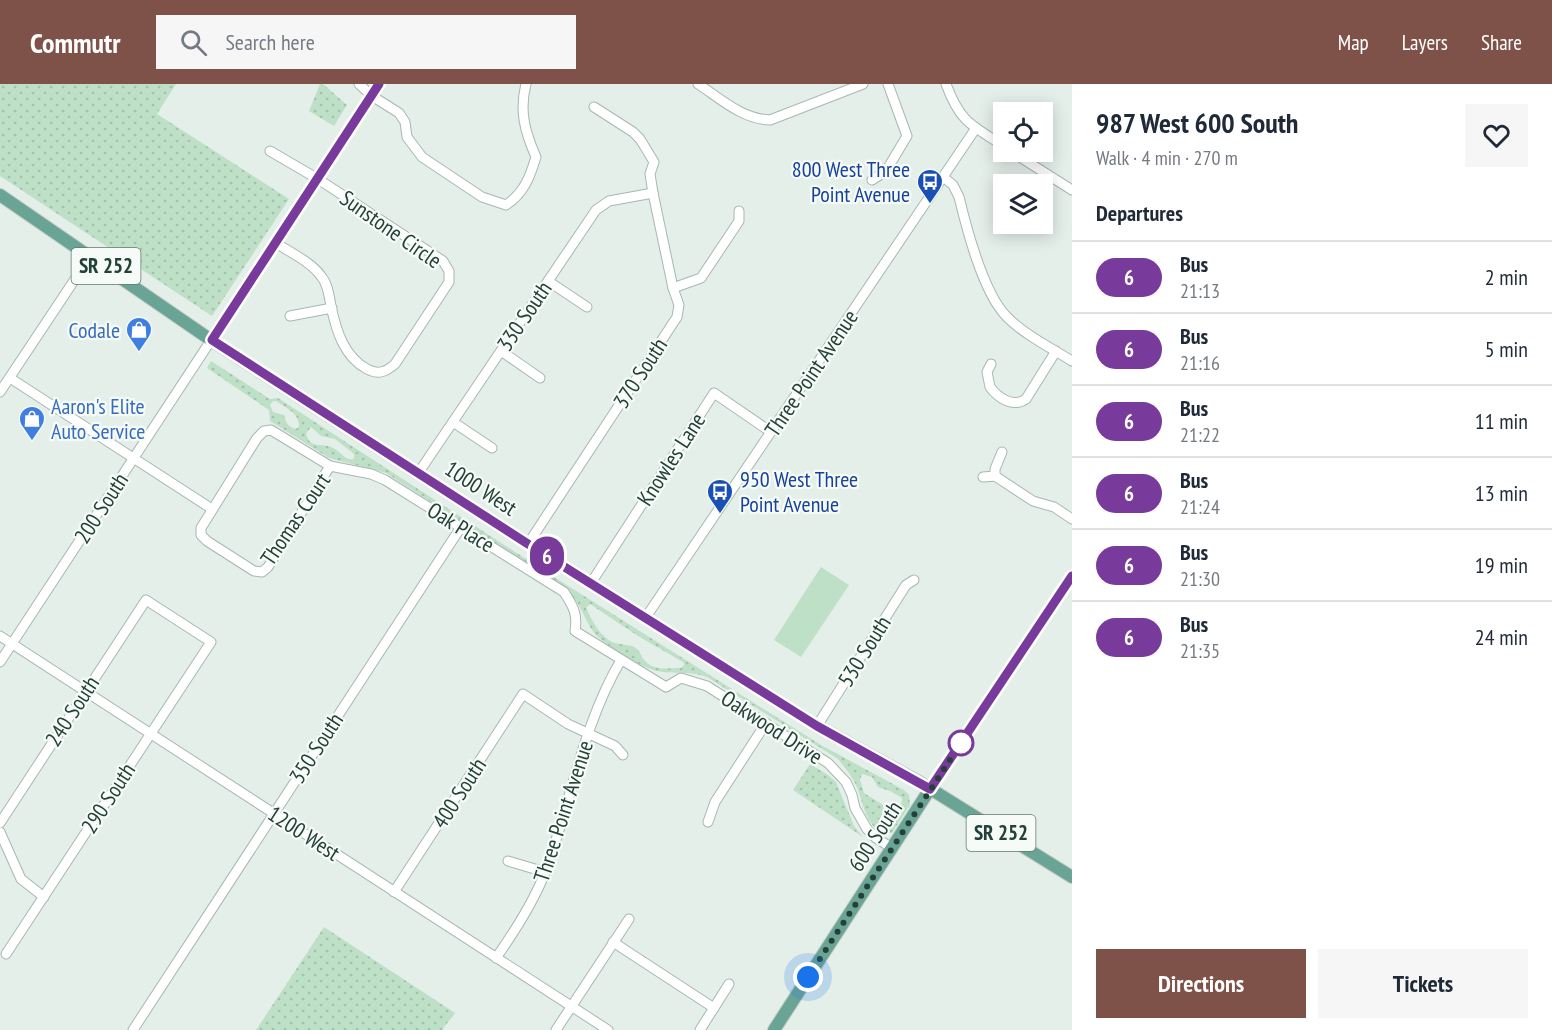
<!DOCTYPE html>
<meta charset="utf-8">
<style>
body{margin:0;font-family:"PT Sans Narrow",sans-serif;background:#f6f6f7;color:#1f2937;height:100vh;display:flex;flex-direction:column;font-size:22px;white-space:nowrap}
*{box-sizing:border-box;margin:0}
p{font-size:20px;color:#747a83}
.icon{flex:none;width:33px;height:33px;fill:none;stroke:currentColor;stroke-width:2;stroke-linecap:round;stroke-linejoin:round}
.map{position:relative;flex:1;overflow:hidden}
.drawer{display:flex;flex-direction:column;background:#fff;width:480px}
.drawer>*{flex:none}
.badge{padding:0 12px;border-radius:20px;font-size:21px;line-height:39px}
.controls{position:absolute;left:993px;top:18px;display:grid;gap:12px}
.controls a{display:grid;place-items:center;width:60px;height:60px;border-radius:0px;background:#fff;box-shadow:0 3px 15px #0003;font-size:30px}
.you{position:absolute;width:30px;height:30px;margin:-15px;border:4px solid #fff;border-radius:50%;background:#1a73e8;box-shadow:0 0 0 9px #1a73e833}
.map>.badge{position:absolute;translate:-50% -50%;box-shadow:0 0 0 3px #fff}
h2{padding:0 24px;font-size:22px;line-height:54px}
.round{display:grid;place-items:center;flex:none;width:63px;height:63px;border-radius:0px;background:#f6f6f7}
.summary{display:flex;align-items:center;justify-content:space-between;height:102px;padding:0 24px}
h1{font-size:28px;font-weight:800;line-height:45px}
.button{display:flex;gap:12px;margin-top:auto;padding:12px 24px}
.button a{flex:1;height:69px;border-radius:0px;background:#7f5249;color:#fff;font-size:24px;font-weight:800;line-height:69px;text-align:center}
.button a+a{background:#f6f6f7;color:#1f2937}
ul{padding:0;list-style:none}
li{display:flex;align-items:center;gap:18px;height:72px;padding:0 24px;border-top:2px solid #e0e1e3}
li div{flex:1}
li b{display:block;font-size:22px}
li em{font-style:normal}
li .badge{min-width:66px;font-weight:700;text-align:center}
header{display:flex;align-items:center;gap:36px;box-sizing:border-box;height:84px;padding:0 30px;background:#7f5249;color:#fff}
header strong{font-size:28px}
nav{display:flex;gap:33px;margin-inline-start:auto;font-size:21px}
.search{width:420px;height:54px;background:#f6f6f7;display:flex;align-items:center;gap:15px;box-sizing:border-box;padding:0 21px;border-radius:0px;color:#747a83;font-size:22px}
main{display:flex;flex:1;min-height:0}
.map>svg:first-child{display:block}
.grass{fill:url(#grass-dots);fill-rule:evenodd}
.garden{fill:#bee0c7}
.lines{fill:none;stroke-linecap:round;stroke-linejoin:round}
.minor-casing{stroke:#a7b7b1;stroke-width:11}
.major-casing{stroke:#c2cac8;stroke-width:14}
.minor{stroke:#fff;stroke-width:9}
.major{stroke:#69a495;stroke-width:12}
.line-casing{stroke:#fff;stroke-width:14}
.line{stroke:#783a9b;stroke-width:9}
.walk{stroke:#244139;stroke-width:6;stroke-dasharray:0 10.8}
.stop-dot{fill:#fff;stroke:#783a9b;stroke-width:3}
.labels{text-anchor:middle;stroke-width:4.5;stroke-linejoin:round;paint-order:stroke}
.shield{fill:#f6fbf8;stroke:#637972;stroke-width:1.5}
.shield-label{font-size:21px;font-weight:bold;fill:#244139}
.transit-label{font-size:22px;fill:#164399;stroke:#f6fbf8;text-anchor:end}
.street-label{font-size:22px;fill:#244139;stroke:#f6fbf8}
.shop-label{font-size:22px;fill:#366cbe;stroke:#f6fbf8;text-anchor:end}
</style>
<header>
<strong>Commutr</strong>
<div class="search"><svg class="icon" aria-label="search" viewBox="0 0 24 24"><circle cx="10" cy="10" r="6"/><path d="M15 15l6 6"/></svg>Search here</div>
<nav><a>Map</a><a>Layers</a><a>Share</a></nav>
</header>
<main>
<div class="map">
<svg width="1072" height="946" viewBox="0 0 1072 946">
<defs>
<pattern id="grass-dots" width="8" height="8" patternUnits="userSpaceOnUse" patternTransform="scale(1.5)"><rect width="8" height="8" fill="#bee0c7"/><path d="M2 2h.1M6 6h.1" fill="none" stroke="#a3c1ac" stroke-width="1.8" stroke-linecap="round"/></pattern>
</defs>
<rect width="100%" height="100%" fill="#e5efea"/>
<!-- grass -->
<g class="grass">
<polygon points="0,0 176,0 157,30 289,115 212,232 0,92"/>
<polygon points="320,0 323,0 347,21 334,42 309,27"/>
<path d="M 211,277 L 270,315 L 278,314 L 546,488 L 821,661 L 904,706 L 909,711 L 910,721 L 892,749 C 867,751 864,721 857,703 C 852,692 845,684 838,675 L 707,593 C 689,586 674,591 657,587 C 642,584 607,562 597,552 C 588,543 585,531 578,520 C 573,512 567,506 559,500 L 386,389 L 329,374 L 270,337 L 269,326 L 207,284 ZM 273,317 L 276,317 C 286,324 299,329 299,342 L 296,345 C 288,343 286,339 284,331 L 273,328 L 270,321 ZM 311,343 L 321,352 L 335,355 L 354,370 L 354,374 L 352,376 C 343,374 342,369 335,365 C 323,357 311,367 306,350 ZM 590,520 L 638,552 L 683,578 L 684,581 L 681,584 C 670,584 653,587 645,577 C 641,573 640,566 634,563 C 628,560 621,561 615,559 C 600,554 592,536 586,524 ZM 862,690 L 872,693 L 878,703 L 890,707 L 902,714 C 902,723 893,738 886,742 L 879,737 L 884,726 L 883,721 L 864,709 L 860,696 Z"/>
<polygon points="810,680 828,691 836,698 854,742 863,753 793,706"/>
<polygon points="324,843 455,929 442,946 256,946"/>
</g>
<!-- garden -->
<polygon class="garden" points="821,483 849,501 801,573 774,556"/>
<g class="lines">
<defs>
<g id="minor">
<path d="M 359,0 L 372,12 L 399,29 L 405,38 L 407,53 L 422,73 L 482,113 L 506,121 C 524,109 530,93 536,73 C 525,48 519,27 526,0"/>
<path d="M 698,0 C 721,15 742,35 770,36 L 863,0"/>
<path d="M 946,0 C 960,38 971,41 1004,62"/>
<polyline points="594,23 633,48 640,55 654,78 650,90 653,109 673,204"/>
<path d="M 270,67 L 318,95 L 443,177 L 449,187 L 449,198 L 395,280 C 386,288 378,291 367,285 C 344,273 336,246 331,222 C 329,212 328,200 321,192 C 311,178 291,169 276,159"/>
<polyline points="1012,68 1072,106"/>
<path d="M 943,93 L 953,101 L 959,113 C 967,146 983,209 1007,233 C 1025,251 1051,264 1072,277"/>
<polyline points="872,96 886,87 907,52 888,0"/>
<polyline points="548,197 587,223"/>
<polyline points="290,232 332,224"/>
<polyline points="501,267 540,294"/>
<path d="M 991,280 L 987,288 L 990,303 C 998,314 1013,324 1026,315 L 1056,267"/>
<polyline points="10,294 212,425"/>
<polyline points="0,308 91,171"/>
<polyline points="453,338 492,364"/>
<polygon points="271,346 330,382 268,483 262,488 254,487 207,457 201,451 201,444 257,354 264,347"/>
<path d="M 330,382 L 371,390 L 385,396 L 564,508 C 573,522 578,530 575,547 L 666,603 L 681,594 L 707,602 L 828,679 L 846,698 L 852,711 L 855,724 L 867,745 L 876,754 L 892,764"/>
<polyline points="419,388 596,126 609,117 653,109"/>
<polyline points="995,392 995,385 1002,368"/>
<polyline points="983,393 995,392 1033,417 1054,423 1072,435"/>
<polyline points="528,460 677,233 679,221 673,204 701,194 739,137 739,127"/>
<polyline points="591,499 714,309 771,348"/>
<polyline points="646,533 976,44"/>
<polyline points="0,552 608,946"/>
<polyline points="0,578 379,0"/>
<polyline points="817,642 906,501 914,496"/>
<polyline points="930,705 1072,492"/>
<polyline points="708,738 715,718 766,639"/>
<polyline points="0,739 146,516 211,558 6,870"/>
<polyline points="0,748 21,795 44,813"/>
<polyline points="508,777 545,788"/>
<polyline points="394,808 523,610 568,640 615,662 623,671"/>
<polyline points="613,858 714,924"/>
<path d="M 496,874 C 515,847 534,818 546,786 C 571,717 583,640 621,576"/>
<polyline points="133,946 461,443"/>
<polyline points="556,946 629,835"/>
<polyline points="700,946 729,900"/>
</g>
<g id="major">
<polyline points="0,111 211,256 528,460 817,642 921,699 1072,793"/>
<polyline points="774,946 930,705"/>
</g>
</defs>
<!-- minor casing -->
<use href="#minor" class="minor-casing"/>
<!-- major casing -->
<use href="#major" class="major-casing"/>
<!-- minor -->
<use href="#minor" class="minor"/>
<!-- major -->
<use href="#major" class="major"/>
</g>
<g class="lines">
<defs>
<polyline id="line" points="379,0 212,256 528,460 817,642 930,705 1072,492"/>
</defs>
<!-- line casing -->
<use href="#line" class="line-casing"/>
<!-- line -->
<use href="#line" class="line"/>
<!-- walk -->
<polyline class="walk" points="808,893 961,659"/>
</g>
<!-- icons -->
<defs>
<symbol id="bus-pin" viewBox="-11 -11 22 30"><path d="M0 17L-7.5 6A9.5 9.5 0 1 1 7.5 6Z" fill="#1a4fb4" stroke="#f6fbf8"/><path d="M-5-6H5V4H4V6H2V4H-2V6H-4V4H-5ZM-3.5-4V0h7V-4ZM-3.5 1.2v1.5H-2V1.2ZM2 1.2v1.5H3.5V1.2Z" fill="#fff"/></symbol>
<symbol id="shop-pin" viewBox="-11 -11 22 30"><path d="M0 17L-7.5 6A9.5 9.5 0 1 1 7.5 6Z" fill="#3f7fe0" stroke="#f6fbf8"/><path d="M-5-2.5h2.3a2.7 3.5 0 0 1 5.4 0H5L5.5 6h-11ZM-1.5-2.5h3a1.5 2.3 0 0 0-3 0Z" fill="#fff"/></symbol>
</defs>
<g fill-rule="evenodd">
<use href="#bus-pin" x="915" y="83" width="30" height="40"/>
<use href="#shop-pin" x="124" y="231" width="30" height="40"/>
<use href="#shop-pin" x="17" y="320" width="30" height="40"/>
<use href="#bus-pin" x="705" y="393" width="30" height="40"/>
</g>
<!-- markers -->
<circle class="stop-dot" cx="961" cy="659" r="12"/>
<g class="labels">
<!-- shield labels -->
<g class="shield">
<rect x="71.5" y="164" width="69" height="36" rx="4.5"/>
<rect x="966.5" y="731" width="69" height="36" rx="4.5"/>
</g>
<g class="shield-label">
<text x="106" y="189">SR 252</text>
<text x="1001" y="756">SR 252</text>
</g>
<!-- transit labels -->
<g class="transit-label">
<text x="910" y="93">800 West Three<tspan x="910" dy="25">Point Avenue</tspan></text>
<text x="740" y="403" text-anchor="start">950 West Three<tspan x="740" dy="25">Point Avenue</tspan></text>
</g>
<!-- street labels -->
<g class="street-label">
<text transform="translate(391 145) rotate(35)" y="8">Sunstone Circle</text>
<text transform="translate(524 232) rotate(-56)" y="8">330 South</text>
<text transform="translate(640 289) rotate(-57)" y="8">370 South</text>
<text transform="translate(811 289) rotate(-56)" y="8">Three Point Avenue</text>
<text transform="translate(671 375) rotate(-57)" y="8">Knowles Lane</text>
<text transform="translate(481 404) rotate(33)" y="8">1000 West</text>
<text transform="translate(101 424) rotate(-57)" y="8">200 South</text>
<text transform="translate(295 435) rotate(-56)" y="8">Thomas Court</text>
<text transform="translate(461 443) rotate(32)" y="8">Oak Place</text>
<text transform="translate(864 567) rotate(-58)" y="8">530 South</text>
<text transform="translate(72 627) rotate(-57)" y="8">240 South</text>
<text transform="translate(772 643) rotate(33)" y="8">Oakwood Drive</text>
<text transform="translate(316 664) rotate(-57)" y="8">350 South</text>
<text transform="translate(459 709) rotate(-57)" y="8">400 South</text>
<text transform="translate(108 714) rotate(-57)" y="8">290 South</text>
<text transform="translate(563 727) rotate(-72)" y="8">Three Point Avenue</text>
<text transform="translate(304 749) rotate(33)" y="8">1200 West</text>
<text transform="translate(875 752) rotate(-57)" y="8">600 South</text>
</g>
<!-- shop labels -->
<g class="shop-label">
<text x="120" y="254">Codale</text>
<text x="51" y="330" text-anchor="start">Aaron's Elite<tspan x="51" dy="25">Auto Service</tspan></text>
</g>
</g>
</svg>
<div class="controls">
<a><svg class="icon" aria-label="locate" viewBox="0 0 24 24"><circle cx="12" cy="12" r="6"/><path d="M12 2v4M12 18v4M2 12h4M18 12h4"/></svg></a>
<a><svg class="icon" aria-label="layers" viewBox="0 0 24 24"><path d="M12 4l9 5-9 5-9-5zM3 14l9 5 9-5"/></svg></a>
</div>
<div class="you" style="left:808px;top:893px"></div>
<b class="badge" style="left:547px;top:472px;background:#783a9b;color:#fff">6</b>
</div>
<section class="drawer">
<div class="summary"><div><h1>987 West 600 South</h1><p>Walk · 4 min · 270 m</p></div><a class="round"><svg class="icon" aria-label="heart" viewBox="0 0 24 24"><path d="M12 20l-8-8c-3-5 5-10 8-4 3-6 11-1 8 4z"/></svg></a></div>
<h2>Departures</h2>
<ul>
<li><span class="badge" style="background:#783a9b;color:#fff">6</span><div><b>Bus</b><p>21:13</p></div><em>2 min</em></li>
<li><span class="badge" style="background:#783a9b;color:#fff">6</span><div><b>Bus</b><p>21:16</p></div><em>5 min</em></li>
<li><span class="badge" style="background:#783a9b;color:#fff">6</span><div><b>Bus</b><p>21:22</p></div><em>11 min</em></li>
<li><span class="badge" style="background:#783a9b;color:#fff">6</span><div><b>Bus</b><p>21:24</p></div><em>13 min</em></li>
<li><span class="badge" style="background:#783a9b;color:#fff">6</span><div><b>Bus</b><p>21:30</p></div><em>19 min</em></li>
<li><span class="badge" style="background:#783a9b;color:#fff">6</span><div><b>Bus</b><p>21:35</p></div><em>24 min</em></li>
</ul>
<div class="button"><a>Directions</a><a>Tickets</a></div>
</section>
</main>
